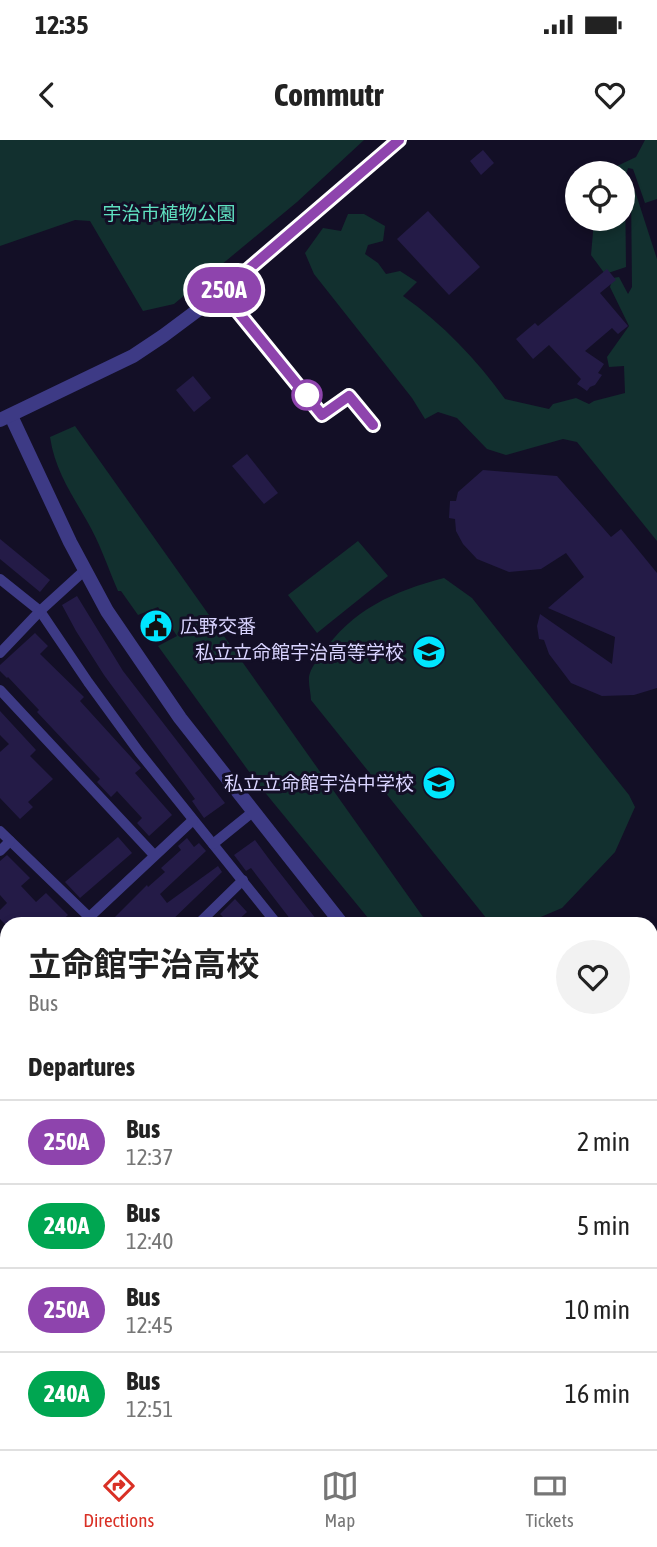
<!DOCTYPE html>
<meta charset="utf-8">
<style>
body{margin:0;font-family:"Asap Condensed","Noto Sans JP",sans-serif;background:#f2f2f2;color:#222;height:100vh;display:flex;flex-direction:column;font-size:26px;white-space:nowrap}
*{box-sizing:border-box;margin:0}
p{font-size:23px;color:#767676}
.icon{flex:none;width:38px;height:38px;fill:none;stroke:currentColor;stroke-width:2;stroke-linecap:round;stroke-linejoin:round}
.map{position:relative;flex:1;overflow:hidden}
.drawer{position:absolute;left:0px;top:777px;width:658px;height:532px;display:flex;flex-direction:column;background:#fff;border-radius:21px 21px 0 0;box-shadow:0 4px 10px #0003}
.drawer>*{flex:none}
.badge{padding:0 14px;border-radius:23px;font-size:24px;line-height:46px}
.controls{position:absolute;left:565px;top:21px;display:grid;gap:14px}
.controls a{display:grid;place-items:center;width:70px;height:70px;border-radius:50%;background:#fff;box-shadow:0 4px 10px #0003;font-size:35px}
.map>.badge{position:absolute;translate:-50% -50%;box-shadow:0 0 0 4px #fff}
h2{padding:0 28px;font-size:26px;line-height:63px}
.round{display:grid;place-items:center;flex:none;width:74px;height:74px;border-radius:37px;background:#f2f2f2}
.headline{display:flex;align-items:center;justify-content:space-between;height:119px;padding:0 28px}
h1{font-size:33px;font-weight:700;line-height:52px}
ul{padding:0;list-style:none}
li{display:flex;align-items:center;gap:21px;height:84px;padding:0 28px;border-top:2px solid #e0e0e0}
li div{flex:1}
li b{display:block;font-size:26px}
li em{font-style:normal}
li .badge{min-width:77px;font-weight:700;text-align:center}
.status{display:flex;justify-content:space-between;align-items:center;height:49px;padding:0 35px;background:#fff;direction:ltr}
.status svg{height:19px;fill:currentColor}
header{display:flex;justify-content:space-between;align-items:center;height:91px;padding:0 28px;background:#fff;font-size:32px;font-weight:700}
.tab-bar{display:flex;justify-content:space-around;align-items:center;height:98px;border-top:2px solid #e0e0e0;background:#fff;font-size:19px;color:#767676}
.tab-bar a{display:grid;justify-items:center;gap:4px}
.tab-bar .on{color:#d93025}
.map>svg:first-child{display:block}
.green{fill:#12302f}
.building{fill:#241b47}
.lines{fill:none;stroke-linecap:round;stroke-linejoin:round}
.minor{stroke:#3d3a85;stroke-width:10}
.tertiary{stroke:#3d3a85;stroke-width:14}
.secondary{stroke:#6f6bff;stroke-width:16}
.line-casing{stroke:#fff;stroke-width:16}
.line{stroke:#8e44ad;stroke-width:10}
.stop-dot{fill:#fff;stroke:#8e44ad;stroke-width:3.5}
.labels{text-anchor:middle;stroke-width:6;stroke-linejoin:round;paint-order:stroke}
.park-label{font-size:19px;fill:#5fe0c0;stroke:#130f26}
.poi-label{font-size:19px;fill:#d9d4ff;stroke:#130f26;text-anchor:end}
</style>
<div class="status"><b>12:35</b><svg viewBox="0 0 49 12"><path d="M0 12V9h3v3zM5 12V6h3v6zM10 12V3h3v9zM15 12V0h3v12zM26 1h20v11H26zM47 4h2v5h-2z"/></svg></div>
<header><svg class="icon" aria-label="back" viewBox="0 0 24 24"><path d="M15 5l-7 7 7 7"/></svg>Commutr<svg class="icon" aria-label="heart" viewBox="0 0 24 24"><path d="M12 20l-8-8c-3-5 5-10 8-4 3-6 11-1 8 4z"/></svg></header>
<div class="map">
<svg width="657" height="1309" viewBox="0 0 657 1309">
<rect width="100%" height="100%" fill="#130f26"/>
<!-- green -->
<g class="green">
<polygon points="0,0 364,0 297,62 174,164 143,171 90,81 75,80 0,106"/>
<polygon points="645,0 657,0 657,59 645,63 633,29 628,28 625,39 626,127 605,134 591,115 594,81 596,79 623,79 623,33 588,33 609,22 615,27 636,17"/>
<path d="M 631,49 L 635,51 L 657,119 L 657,401 L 577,302 L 563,299 L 506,315 L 487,309 L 457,278 L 438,272 L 425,279 L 412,258 L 314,134 L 305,113 L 323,88 L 341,91 L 348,74 L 364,74 L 385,86 L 383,101 L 368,105 L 365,114 L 378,123 L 386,134 L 400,131 L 417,142 L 403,156 C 444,185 476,219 505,259 L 549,269 L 553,264 L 576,258 L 589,264 L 594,261 L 625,253 L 624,226 L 609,227 L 607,217 L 629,186 L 610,147 L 613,138 L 619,137 L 628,154 L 632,147 Z"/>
<path d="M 75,286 L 428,784 L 373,784 L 258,644 L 158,506 L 177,496 L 158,467 L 138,475 L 121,451 L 118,451 C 108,428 100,403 87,381 C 71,353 55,330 50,297 Z"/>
<polygon points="358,401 388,436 317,493 288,455"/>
<path d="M 444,438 L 472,458 L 629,655 L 635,667 L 615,712 L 562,768 L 536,779 L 491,784 L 311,560 C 311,552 307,540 310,533 C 312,526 318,520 322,514 C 351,470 394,451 444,438 Z"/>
<polygon points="651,863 657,871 657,987 651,980"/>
<polygon points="0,1044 7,1046 7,1302 590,1302 590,1309 0,1309"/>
</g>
<!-- building -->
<g class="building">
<polygon points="483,10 494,23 481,35 470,21"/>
<polygon points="428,71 480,127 449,155 397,99"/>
<polygon points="607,129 616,140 600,153 628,186 618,194 612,188 585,211 604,224 598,233 602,235 595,245 590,247 587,251 577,244 581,239 549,205 533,219 516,199 535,183 538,186"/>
<polygon points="193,236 211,258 194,272 176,250"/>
<polygon points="247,314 278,353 264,364 232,326"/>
<polygon points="483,330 557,336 611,397 621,389 657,433 657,548 634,555 602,556 571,543 549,514 544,500 539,499 537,486 540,474 612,524 615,497 548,468 584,437 566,413 541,429 509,432 477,419 463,404 456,391 455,379 449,378 450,361 456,361 458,352"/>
<polygon points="0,399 50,440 40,452 0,419"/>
<polygon points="77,456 123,531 225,663 204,678 192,661 195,659 104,535 76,491 62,465"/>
<polygon points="156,472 171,494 158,502 141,479"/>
<polygon points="35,493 48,506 40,514 84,557 80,561 141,628 135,633 172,675 149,696 137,683 142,678 117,651 111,657 97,642 100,639 37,572 39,570 8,537 7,538 0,531 0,525"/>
<polygon points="0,571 36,610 30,616 53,639 28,662 33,667 20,679 0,658 0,612 9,604 0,595"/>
<polygon points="118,697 132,713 80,758 65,742"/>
<polygon points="187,698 194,707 199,703 206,711 160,754 167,763 218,726 222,732 168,784 108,784 147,745 148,747 165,732 161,728 181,710 178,706"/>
<polygon points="255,700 269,719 320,784 294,784 251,728 246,731 234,715"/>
<polygon points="7,715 30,738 21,746 36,762 46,753 68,775 58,784 5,784 0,779 0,770 7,763 0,755 0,721"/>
<polygon points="235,759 247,772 234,784 216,784 223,777 220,774"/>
</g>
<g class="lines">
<!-- minor -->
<g class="minor">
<polyline points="0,439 40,471 88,542 139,612 277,784"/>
<polyline points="0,513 40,471 85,430"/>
<polyline points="0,550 154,715"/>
<polyline points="0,691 89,777"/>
<polyline points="213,704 254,671"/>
<polyline points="0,711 10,701"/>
<polyline points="82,784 193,680"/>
<polyline points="198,784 243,740"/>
<polyline points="0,862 7,855"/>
<polyline points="0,970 7,997"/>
</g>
<!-- tertiary -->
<g class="tertiary">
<polyline points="11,276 70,402 107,471 180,578 342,784"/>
<polyline points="0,280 133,216 163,196 222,152 399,0"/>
</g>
<!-- secondary -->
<g class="secondary">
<polyline points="651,1138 657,1136"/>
<polyline points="613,1309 614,1302"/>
</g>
</g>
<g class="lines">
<defs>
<polyline id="line" points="373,285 349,256 322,275 222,152 399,0"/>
</defs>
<!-- line casing -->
<use href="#line" class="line-casing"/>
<!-- line -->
<use href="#line" class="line"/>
</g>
<!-- icons -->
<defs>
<symbol id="civic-disc" viewBox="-11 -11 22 22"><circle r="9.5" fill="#00e5ff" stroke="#130f26"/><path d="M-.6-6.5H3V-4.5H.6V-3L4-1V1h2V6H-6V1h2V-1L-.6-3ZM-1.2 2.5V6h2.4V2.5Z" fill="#111"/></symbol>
<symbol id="school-disc" viewBox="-11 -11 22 22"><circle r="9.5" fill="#00e5ff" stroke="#130f26"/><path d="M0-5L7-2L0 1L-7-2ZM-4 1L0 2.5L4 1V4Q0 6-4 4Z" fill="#111"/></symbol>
</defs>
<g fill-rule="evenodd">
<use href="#civic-disc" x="137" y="467" width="38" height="38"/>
<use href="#school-disc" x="410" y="493" width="38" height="38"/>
<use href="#school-disc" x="420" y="624" width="38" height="38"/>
</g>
<!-- markers -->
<circle class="stop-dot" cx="307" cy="255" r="14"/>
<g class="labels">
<!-- park labels -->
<g class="park-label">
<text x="169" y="80">宇治市植物公園</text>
</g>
<!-- poi labels -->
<g class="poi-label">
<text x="180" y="493" text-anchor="start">広野交番</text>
<text x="404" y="519">私立立命館宇治高等学校</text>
<text x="414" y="650">私立立命館宇治中学校</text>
</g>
</g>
</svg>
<div class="controls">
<a><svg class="icon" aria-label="locate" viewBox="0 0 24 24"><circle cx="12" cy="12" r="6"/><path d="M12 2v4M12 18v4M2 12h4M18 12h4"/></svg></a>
</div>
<b class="badge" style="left:224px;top:150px;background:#8e44ad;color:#fff">250A</b>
<section class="drawer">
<div class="headline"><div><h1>立命館宇治高校</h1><p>Bus</p></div><a class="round"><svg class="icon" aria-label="heart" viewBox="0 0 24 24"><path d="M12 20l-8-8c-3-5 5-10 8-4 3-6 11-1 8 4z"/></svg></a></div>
<h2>Departures</h2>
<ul>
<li><span class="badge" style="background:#8e44ad;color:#fff">250A</span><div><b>Bus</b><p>12:37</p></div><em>2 min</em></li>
<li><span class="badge" style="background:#00a651;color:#fff">240A</span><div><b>Bus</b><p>12:40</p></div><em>5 min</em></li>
<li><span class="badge" style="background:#8e44ad;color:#fff">250A</span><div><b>Bus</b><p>12:45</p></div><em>10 min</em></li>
<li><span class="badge" style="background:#00a651;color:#fff">240A</span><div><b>Bus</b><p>12:51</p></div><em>16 min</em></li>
</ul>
</section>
</div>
<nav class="tab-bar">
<a class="on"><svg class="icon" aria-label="directions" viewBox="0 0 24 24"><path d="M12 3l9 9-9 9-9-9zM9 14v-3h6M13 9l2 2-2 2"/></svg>Directions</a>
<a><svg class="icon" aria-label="map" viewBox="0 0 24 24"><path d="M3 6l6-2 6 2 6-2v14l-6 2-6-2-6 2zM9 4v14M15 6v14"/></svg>Map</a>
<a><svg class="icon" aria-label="tickets" viewBox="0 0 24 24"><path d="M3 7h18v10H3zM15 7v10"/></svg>Tickets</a>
</nav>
